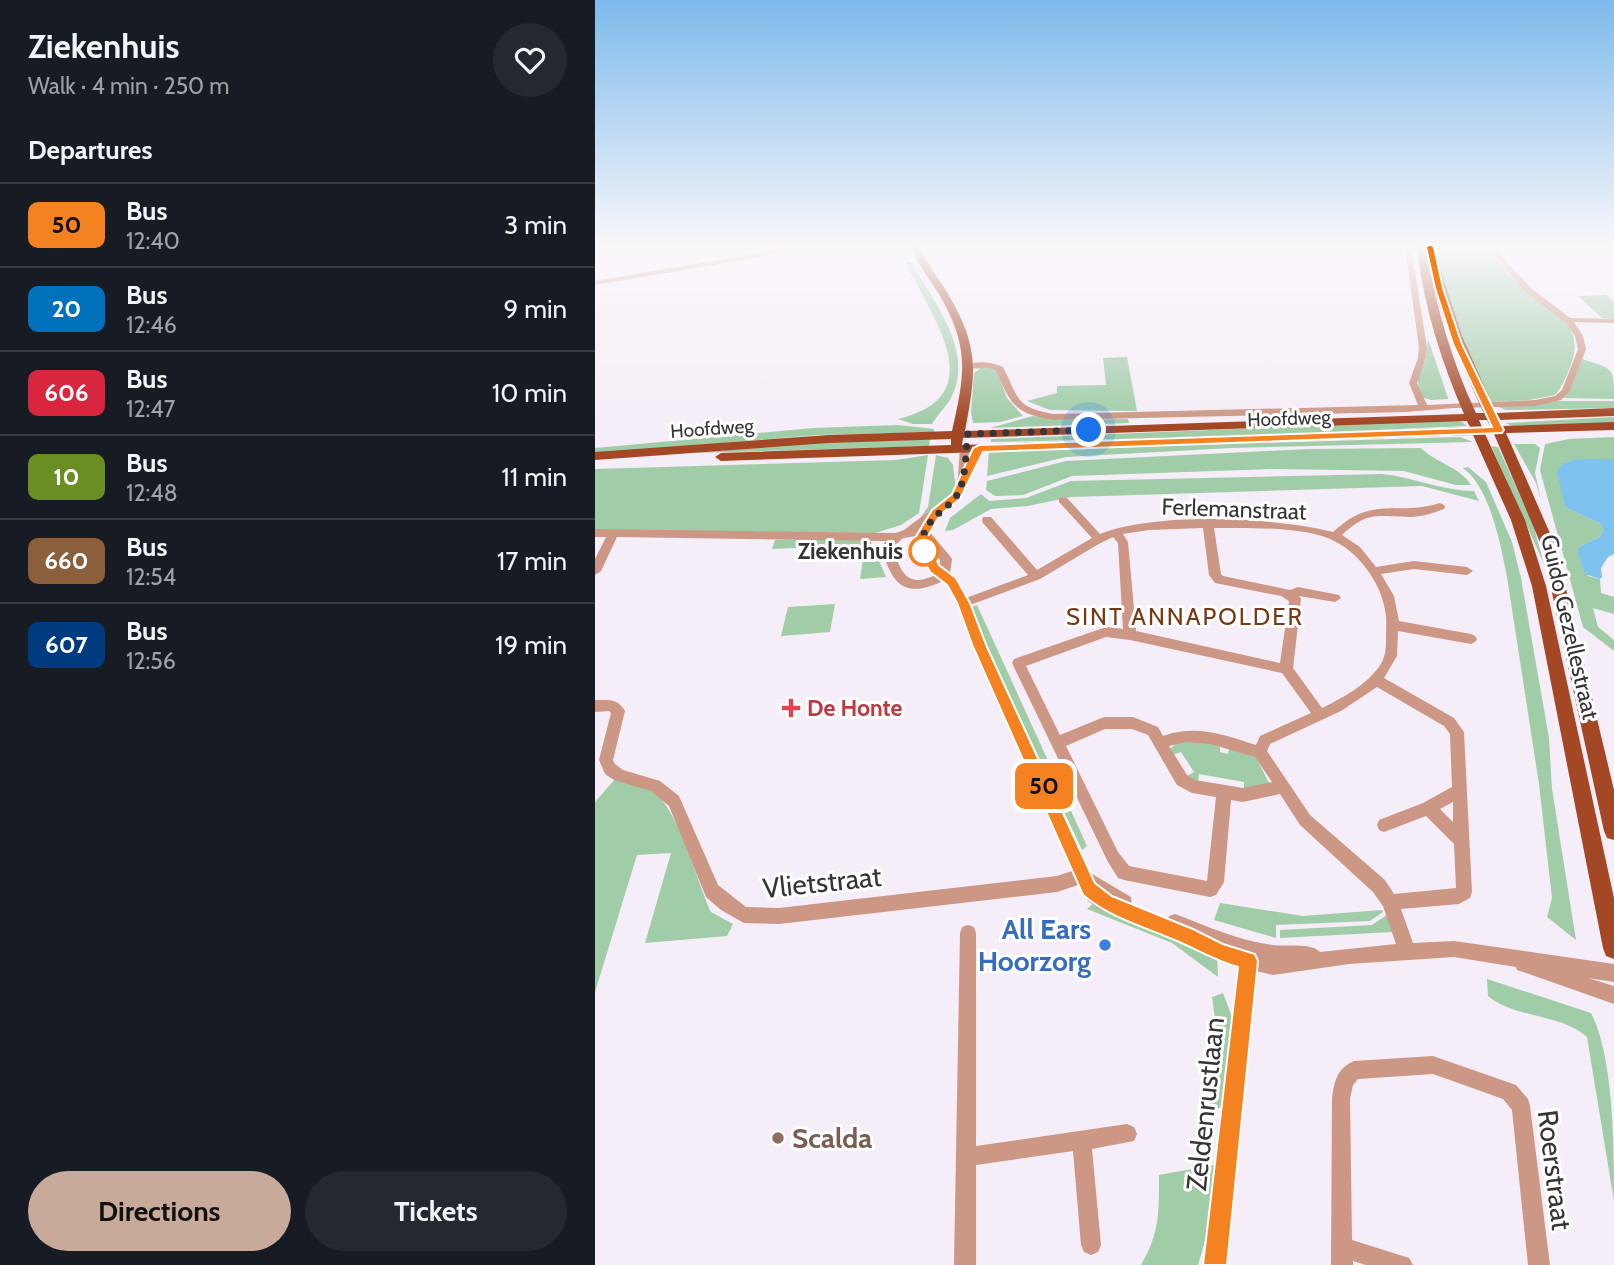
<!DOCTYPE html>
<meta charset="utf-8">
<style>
body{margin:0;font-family:Cabin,sans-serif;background:#242831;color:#f1f3f6;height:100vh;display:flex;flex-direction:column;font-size:26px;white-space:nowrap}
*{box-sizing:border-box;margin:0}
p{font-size:23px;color:#9ea1a6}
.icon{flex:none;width:38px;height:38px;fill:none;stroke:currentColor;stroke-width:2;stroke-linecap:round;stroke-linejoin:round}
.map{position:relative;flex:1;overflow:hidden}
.details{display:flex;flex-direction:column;background:#171b24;width:595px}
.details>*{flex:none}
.badge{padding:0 14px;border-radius:10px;font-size:24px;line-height:46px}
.you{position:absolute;width:35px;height:35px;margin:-18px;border:5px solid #fff;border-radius:50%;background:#1a73e8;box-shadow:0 0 0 10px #1a73e833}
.map>.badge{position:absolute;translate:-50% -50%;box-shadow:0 0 0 4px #fff}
h2{padding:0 28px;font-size:26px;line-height:63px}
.round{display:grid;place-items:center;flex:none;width:74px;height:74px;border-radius:37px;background:#242831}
.overview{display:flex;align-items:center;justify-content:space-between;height:119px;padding:0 28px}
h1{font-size:33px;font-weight:700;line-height:52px}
.button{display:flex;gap:14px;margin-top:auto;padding:14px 28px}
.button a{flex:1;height:80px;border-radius:42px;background:#c8aa9a;color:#111;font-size:28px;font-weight:700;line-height:80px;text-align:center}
.button a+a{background:#242831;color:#f1f3f6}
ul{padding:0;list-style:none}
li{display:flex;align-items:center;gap:21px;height:84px;padding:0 28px;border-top:2px solid #363941}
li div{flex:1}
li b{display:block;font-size:26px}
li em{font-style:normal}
li .badge{min-width:77px;font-weight:700;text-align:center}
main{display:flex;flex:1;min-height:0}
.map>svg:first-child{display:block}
.green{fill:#a1cca8}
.water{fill:#7ec2ef}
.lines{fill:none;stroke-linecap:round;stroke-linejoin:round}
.minor{fill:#cc9784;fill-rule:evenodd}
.major{fill:#a34725;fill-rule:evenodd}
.line{fill:#f58220;stroke:#fff;stroke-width:2}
.walk{stroke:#373437;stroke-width:7;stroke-dasharray:0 12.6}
.stop-dot{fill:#fff;stroke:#f58220;stroke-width:3.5}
.health-dot{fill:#e0444e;stroke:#fff;stroke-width:2.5}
.shop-dot{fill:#3f7fe0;stroke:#fff;stroke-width:2.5}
.education-dot{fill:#8d6e63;stroke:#fff;stroke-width:2.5}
.labels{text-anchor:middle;stroke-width:6;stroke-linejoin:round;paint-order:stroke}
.far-street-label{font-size:19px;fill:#373437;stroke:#fff}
.street-label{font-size:23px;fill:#373437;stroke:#fff}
.stop-label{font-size:23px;font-weight:bold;fill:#373437;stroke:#fff;text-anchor:end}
.health-label{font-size:23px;font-weight:bold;fill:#be3a42;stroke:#fff;text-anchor:start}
.neighbourhood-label{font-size:24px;letter-spacing:2px;fill:#773813;stroke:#fff}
.near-street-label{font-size:28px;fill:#373437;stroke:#fff}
.near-shop-label{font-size:28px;font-weight:bold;fill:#366cbe;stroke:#fff;text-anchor:end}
.near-education-label{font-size:28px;font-weight:bold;fill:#785e54;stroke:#fff;text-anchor:start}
</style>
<main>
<section class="details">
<div class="overview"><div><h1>Ziekenhuis</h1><p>Walk · 4 min · 250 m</p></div><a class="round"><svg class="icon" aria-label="heart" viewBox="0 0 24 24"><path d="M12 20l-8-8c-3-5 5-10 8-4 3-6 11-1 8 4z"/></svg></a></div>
<h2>Departures</h2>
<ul>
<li><span class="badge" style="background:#f58220;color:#111">50</span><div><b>Bus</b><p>12:40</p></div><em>3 min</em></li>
<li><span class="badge" style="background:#0072bc;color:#fff">20</span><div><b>Bus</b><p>12:46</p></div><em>9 min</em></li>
<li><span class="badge" style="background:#d7263d;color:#fff">606</span><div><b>Bus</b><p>12:47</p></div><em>10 min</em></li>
<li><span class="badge" style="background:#6b8e23;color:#fff">10</span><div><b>Bus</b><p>12:48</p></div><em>11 min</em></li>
<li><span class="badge" style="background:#8b5e3c;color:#fff">660</span><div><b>Bus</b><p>12:54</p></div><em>17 min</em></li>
<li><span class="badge" style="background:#003b80;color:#fff">607</span><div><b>Bus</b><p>12:56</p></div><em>19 min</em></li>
</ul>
<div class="button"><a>Directions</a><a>Tickets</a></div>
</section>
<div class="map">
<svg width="1019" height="1265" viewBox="0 0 1019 1265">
<rect width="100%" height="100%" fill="#f5edf7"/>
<!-- green -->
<g class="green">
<path d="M 839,247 L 891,247 C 903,260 914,276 927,288 C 955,313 993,322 975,367 C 971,377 967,387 960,395 L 934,400 L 896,402 C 869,358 847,298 839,247 Z"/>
<path d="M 316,262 C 337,300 381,352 356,398 C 351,407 342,415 337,424 L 318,424 L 303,419 C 400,396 336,317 311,263 Z"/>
<polygon points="1012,295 1019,302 1019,319 1007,318 983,296"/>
<polygon points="833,339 853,398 853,399 836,400 826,397 822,378 831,360"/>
<polygon points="532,357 542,411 455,410 432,401 462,393 462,386 511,385 508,358"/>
<path d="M 987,359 C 1018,370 1019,365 1019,399 L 968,398 L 975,390 Z"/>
<polygon points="387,367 401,368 412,398 428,416 405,422 378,423 376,412 379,373"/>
<polygon points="960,401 1019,401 1019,408 911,410 898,405"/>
<polygon points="438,416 465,420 533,419 534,423 395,428"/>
<polygon points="1019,417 1019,423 917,426 911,423"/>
<polygon points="857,420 867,422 872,426 621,437 396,442 396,439"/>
<polygon points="303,425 339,429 339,432 223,435 0,454 0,448 218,428"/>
<polygon points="865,437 878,442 636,448 471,457 392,476 394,451"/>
<polygon points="1019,437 1019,459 974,461 970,507 1006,524 1009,531 1004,537 984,547 993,576 1005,579 1006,593 1019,597 1019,614 998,608 1003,627 1019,640 1019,651 988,627 945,470 950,444 974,439"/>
<polygon points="335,439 334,446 99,453 200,444"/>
<polygon points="919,444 940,444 945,448 940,473 946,500 941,483"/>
<polygon points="896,446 903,447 938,524 949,564"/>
<path d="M 826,448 C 841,463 865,467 876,485 L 861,485 L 809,471 L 680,469 L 477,476 L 428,495 L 400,496 L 391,490 L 392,481 L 471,461 L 714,449 Z"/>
<polygon points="333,455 324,513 306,525 280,533 0,530 0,469 301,460"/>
<polygon points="341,455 353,458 358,465 361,491 325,518 333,507"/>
<path d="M 873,467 L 891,482 L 917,542 L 926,578 L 954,738 L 957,789 L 981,940 L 952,917 L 957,898 L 944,784 L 912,577 C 906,546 895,487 868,468 Z"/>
<path d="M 787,474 C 818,477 848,491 879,491 L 884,501 L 827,486 L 476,497 L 433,506 L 396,509 L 358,530 L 350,531 L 355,518 L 386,494 L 394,501 L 431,498 L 476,481 Z"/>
<polygon points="267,538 276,542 291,577 265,579 270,545 177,549 180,540"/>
<polygon points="240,604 235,632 186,636 193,607"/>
<polygon points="382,605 492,846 487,850 374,608"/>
<polygon points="585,740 611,741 625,747 625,752 633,754 634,749 661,757 674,783 649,792 649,782 604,774 603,783 590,777 599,772 586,752 577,755 576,748"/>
<path d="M 21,778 C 35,783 49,786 61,794 C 82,809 104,886 116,912 L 138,924 L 132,936 L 50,943 L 76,853 L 42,855 L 0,992 L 0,802 Z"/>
<polygon points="500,902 622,955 623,977 577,943 492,909"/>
<polygon points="625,903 708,916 787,910 788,912 775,921 681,925 681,938 619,920"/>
<polygon points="793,914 798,932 685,938 685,930 777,925"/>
<path d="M 892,979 L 996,1013 C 1019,1057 1019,1149 1019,1201 L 992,1037 C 965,1013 921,1019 893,996 Z"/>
<polygon points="628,993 639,1022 630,1105 614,1113 623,1040 617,997"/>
<path d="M 619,1165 L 614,1227 L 603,1265 L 546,1265 C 565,1233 564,1211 564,1175 Z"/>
</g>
<!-- water -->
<path class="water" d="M 1019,459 L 1019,554 L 1013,557 L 1006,568 L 1007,577 L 1005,579 L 990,574 L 983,553 L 984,547 L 1004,537 L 1009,531 L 1006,524 L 970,507 L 962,471 C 971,454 1002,460 1019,459 Z"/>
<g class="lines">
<!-- minor -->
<g class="minor">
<polygon points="184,247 193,247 166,257 0,285 0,281 165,253"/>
<path d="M 810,247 L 816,247 L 832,347 L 831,358 L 822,383 L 832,405 L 940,400 L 960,396 L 967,390 L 983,349 L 980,336 L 970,322 L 930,292 L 892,247 L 898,247 L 936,288 L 975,318 L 1019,319 L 1019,323 L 979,322 L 988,336 L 991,349 L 975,391 L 966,400 L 940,406 L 859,408 L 811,412 L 459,420 C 420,413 416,406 401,370 C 391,365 379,372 370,366 C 381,360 397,362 408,367 C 424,398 420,408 459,414 L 823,405 L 814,383 L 823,358 L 824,347 Z"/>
<path d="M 370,445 L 375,448 L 374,457 L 381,446 L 387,446 L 389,448 L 365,498 L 326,529 L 333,530 L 355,556 L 357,559 L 355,574 L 361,579 L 371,598 L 433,575 L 388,523 L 387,520 L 388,517 L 396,517 L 442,570 L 497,538 L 464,502 L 464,498 L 472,498 L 505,534 C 562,512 679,517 738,532 C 779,494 799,517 845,503 L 849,505 L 850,507 L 849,509 C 838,513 827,517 815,517 C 782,517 774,510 747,535 L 765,547 L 781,567 L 819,561 L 872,567 L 878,571 L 872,575 L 819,569 L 786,574 L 799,596 L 804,621 L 876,634 L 880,636 L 882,639 L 880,642 L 876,644 L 803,631 L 802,656 L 789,678 L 859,718 L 869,732 L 877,892 L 875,898 L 864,904 L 806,909 L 818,943 L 859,941 L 1019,964 L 1019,982 L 993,978 L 1019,986 L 1019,1004 L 928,972 L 922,970 L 921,967 L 859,957 L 754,964 L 678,975 L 661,971 L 631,1265 L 609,1265 L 645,966 L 625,960 L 586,941 L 504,909 L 493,901 L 483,885 L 462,892 L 184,924 L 149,923 L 126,910 L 111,897 L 74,806 L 56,791 L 19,780 L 10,774 L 4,760 L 16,713 L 14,711 L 0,712 L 0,700 C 13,700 23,698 30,711 L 18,760 L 20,764 L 28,770 L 65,781 L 84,796 L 123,885 L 151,907 L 184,908 L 462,876 L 477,871 L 465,837 L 353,585 L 348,581 C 308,600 297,583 286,547 L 291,541 L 22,537 L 6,571 L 0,575 L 0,559 L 11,537 L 0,537 L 0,529 L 301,533 L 309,530 L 357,494 L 363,477 L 365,448 ZM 608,528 L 614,575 L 620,583 L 686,596 L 694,601 L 685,663 L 541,631 L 533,542 L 528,534 L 554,530 ZM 619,528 C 652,528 712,526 741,542 C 765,554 786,584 790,610 C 792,619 791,627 791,637 C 791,648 791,657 784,667 C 770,686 747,698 727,708 L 698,668 L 706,599 L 704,596 L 740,602 L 746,598 L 744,595 L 703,587 L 695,590 L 628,576 L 626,574 ZM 321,536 L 326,536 L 345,560 L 344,573 C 313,590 306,574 298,547 L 308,538 ZM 518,537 L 523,543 L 528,629 L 511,627 L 419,659 L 417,663 L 513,862 L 523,878 L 529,880 L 615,897 L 621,895 L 629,882 L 636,800 L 648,802 L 685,794 L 705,825 L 778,892 L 788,906 L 801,944 L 725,952 C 715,942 692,947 678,945 C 644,941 612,926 580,914 L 574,916 L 573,920 L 537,906 L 536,897 L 492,871 L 477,831 L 391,647 L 375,605 L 445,579 L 502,545 ZM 511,637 L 535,640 L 687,673 L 716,713 L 665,736 L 661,745 C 630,735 601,724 568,736 L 563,727 L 538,717 L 509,717 L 465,735 L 431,666 ZM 782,687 L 849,726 L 855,734 L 857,787 L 828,803 L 784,820 L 782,825 L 784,830 L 789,832 L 831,816 L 859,844 L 861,888 L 799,894 L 790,880 L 715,815 L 672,751 L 675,744 L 746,711 ZM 510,729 L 537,729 L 553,735 L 582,785 L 597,793 L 621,797 L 612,881 L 534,866 L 523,852 L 471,746 ZM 591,742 L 615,744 L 660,757 L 677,782 L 648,788 L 600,780 L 592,775 L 574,746 ZM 858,802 L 858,822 L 845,809 Z"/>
<polygon points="373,925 379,927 381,933 381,1146 532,1124 539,1127 542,1134 539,1141 497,1149 506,1245 503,1252 496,1255 489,1252 486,1245 478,1151 381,1165 381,1265 359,1265 365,933 367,927"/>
<path d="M 838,1056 L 921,1085 L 933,1099 L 935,1106 L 955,1265 L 933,1265 L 917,1110 L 908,1099 L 838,1074 L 763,1079 L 758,1085 L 755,1099 L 757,1240 L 814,1258 L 818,1265 L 771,1265 L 758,1261 L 758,1265 L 736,1265 L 737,1099 C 739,1082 742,1068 759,1061 Z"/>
</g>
<!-- major -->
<path class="major" d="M 318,247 L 326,247 C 331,265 344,278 353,294 C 385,348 381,372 370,431 L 869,414 C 846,361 828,304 822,247 L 830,247 C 841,305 856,360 881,413 L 889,413 C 875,383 832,289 835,260 L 843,262 L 867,336 L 901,413 L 1019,408 L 1019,416 L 904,420 L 907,426 L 1019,422 L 1019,430 L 911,433 L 961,547 L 1019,790 L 1019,840 L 1012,838 L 1009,831 L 947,547 L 899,434 L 890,434 L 930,520 L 951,586 L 1019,898 L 1019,959 L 1011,956 L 1008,948 L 937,586 L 916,520 L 878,435 L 126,461 L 120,457 L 126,453 L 356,445 L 356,439 L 234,443 L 0,460 L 0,452 L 234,435 L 357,431 C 370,373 375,348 344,294 C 334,278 322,265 318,247 ZM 884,420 L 892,420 L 896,427 L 887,427 ZM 872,421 L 875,427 L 367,445 L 368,438 Z"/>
</g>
<!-- sky -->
<linearGradient id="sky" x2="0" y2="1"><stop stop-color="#7dbaeb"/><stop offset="0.58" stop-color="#faf7fb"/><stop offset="1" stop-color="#faf7fb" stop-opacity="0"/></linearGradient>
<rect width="1019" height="424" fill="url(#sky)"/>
<!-- line -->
<path class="line" d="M 835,244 L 839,247 L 848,288 L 867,344 L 909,430 L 907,433 L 388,452 L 365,499 L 345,515 L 332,538 L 344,565 L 361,578 L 375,603 L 392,647 L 500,883 L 517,896 L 598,929 L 628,944 L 660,954 L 663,961 L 632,1265 L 608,1265 L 643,967 C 621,961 603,950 582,941 C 550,927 515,918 488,895 L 378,647 L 362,603 L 352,585 L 335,572 L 321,546 L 320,538 L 337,510 L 357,494 L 378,448 L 384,445 L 897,427 L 858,344 L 840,288 L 831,247 Z"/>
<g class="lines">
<!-- walk -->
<path class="walk" d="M 329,551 L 338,543 L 329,533 C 339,512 353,509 362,495 C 372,478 370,453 373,434 L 494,430"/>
</g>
<!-- markers -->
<circle class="stop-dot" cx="329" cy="551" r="14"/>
<path class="health-dot" d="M192.5 697.5h7v7h7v7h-7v7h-7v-7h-7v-7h7z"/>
<circle class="shop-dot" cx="510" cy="945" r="7"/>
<circle class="education-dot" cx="183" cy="1138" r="7"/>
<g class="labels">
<!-- far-street labels -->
<g class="far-street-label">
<text transform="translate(694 418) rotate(-2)" y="7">Hoofdweg</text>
<text transform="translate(117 428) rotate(-4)" y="7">Hoofdweg</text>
</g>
<!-- street labels -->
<g class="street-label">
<text transform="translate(639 509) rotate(2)" y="8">Ferlemanstraat</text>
<text transform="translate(975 627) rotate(77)" y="8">Guido Gezellestraat</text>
</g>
<!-- stop labels -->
<g class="stop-label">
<text x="308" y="559">Ziekenhuis</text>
</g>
<!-- health labels -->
<g class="health-label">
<text x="212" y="716">De Honte</text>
</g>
<!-- neighbourhood labels -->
<g class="neighbourhood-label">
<text x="590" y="625">SINT ANNAPOLDER</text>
</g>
<!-- near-street labels -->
<g class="near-street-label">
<text transform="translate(227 882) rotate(-6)" y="10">Vlietstraat</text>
<text transform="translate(610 1104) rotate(-84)" y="10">Zeldenrustlaan</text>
<text transform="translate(960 1170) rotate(83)" y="10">Roerstraat</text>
</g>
<!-- near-shop labels -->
<g class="near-shop-label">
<text x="496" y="939">All Ears<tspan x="496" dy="32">Hoorzorg</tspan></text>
</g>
<!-- near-education labels -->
<g class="near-education-label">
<text x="197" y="1148">Scalda</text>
</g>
</g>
</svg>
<div class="you" style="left:494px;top:430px"></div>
<b class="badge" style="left:449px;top:786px;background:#f58220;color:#111">50</b>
</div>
</main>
